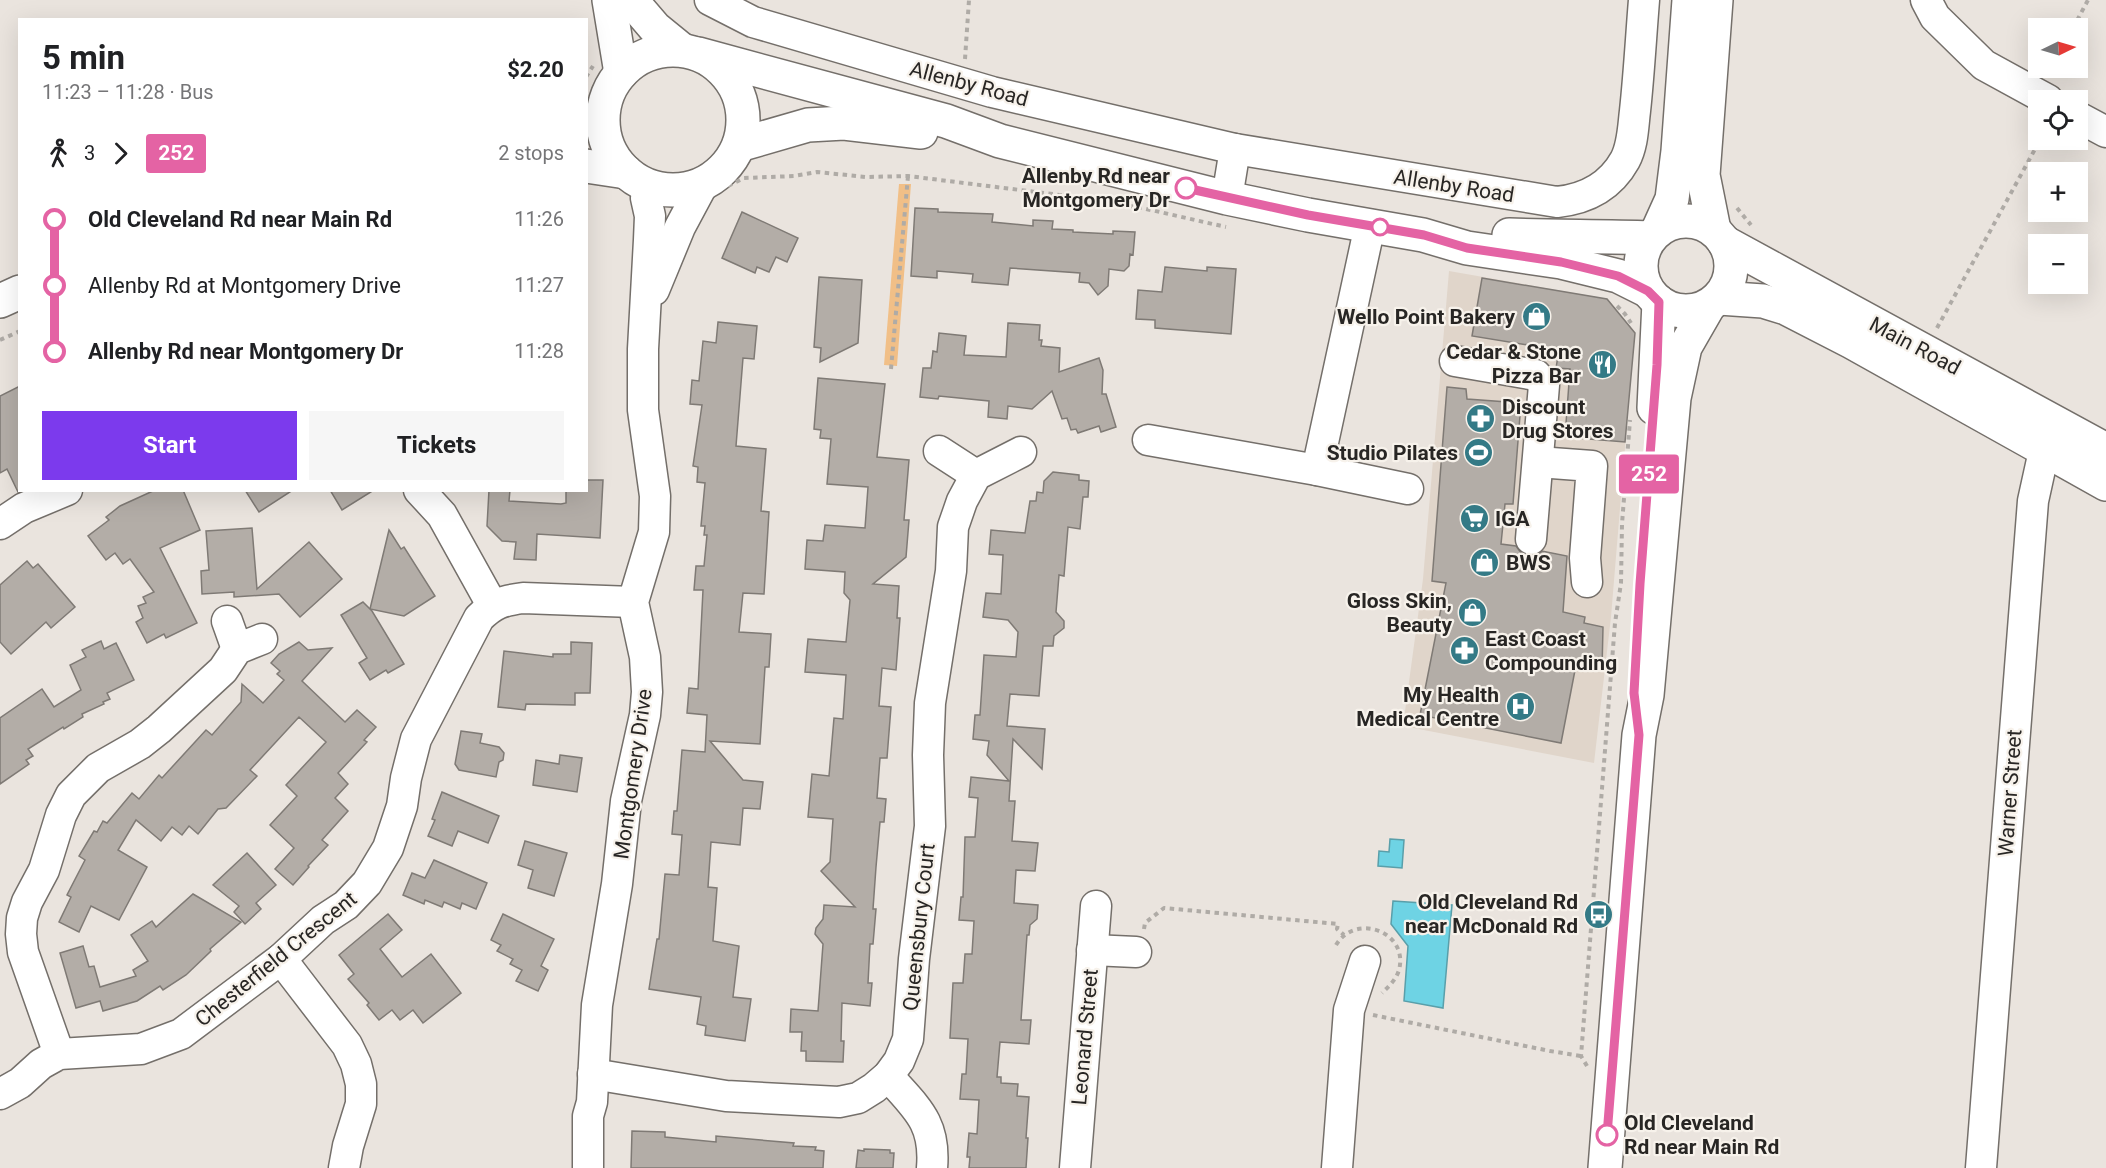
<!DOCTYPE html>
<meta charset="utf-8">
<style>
body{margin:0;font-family:Roboto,sans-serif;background:#f6f6f6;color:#202124;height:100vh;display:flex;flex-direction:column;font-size:22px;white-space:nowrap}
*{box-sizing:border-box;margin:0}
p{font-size:20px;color:#757577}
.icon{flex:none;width:33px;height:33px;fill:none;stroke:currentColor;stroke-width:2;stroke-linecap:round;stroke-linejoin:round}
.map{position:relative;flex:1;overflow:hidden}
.drawer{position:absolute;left:18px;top:18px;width:570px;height:474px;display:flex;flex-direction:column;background:#fff;border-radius:0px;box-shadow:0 6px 24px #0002}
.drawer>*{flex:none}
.badge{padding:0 12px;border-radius:4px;font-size:21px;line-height:39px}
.needle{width:39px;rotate:85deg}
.controls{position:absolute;left:2028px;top:18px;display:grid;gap:12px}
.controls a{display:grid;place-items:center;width:60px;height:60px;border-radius:0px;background:#fff;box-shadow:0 6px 24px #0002;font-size:30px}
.map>.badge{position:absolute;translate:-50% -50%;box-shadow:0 0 0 3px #fff}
.legs{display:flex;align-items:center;gap:9px;height:66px;padding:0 24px;font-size:20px}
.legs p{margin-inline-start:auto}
.head{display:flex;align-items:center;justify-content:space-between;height:102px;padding:0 24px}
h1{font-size:33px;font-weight:700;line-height:45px}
.action{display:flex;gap:12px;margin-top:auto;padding:12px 24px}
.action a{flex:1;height:69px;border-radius:0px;background:#7c3aed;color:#fff;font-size:24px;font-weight:700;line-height:69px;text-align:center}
.action a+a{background:#f6f6f6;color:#202124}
ul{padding:0 24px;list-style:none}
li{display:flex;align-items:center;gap:21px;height:66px;font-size:22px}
li i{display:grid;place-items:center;width:9px;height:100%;margin:0 8px;background:currentColor}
li i::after{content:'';width:15px;height:15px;margin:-8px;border:4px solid;border-radius:50%;background:#fff}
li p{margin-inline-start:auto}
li:first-child i{background:linear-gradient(#0000 50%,currentColor 0)}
li:last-child i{background:linear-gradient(currentColor 50%,#0000 0)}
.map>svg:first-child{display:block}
.built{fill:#e0d5ca}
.green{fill:#f1bf87}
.water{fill:#6ed3e4;stroke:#599faa;stroke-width:1.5}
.building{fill:#b3ada7;stroke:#7f7a75;stroke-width:1.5}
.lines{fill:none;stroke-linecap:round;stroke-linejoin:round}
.minor-casing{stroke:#746f6a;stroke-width:33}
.major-casing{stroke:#746f6a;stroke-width:36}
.path{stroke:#afaba6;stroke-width:4;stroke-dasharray:4.5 4.5;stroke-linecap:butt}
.minor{stroke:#fff;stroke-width:30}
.major{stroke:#fff;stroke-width:33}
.line-1-casing{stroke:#fff;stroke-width:14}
.line-1{stroke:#e463a4;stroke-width:9}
.stop-1-dot{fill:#fff;stroke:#e463a4;stroke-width:3}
.labels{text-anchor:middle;stroke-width:4.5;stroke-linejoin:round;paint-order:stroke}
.street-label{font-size:21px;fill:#282624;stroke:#f7f2eb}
.stop-label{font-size:21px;font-weight:bold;fill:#282624;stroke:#f7f2eb;text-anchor:end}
.poi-label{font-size:21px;font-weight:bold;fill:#282624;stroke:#f7f2eb;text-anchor:end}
</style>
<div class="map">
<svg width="2106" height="1168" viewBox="0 0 2106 1168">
<rect width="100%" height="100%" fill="#eae4de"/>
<!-- built -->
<polygon class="built" points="1449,271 1608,299 1633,330 1634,339 1611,617 1594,763 1403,726 1423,579"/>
<!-- green -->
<polygon class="green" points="899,184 911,184 897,366 884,365"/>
<!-- water -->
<g class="water">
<polygon points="1390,839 1404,840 1402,868 1378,866 1379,851 1389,852"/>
<polygon points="1393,901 1452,905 1443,1008 1404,1001 1408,946 1391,924"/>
</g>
<!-- building -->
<g class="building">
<polygon points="915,208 938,209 938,212 993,214 992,222 1033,226 1033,220 1053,221 1052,229 1073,230 1073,232 1113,234 1113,231 1135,232 1133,255 1130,254 1129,266 1124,271 1109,269 1108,286 1098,295 1089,283 1079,282 1080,273 1010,268 1008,285 972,282 973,274 937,271 937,278 911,276"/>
<polygon points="742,212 798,238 787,262 776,257 769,272 757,267 755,273 722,258"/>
<polygon points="1165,267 1207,271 1207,267 1236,269 1231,334 1155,328 1155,320 1136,319 1138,290 1162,292"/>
<polygon points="819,277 862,280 858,343 820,362 821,348 814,347"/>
<polygon points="1482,278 1607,299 1635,333 1625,442 1565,437 1570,369 1556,368 1559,350 1472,336"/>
<polygon points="718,322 757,326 754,359 743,358 736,446 766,449 761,511 769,512 764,594 743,593 739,632 771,634 769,667 765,667 760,744 710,741 743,780 763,782 760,809 743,808 740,845 711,842 708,887 717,888 713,941 739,946 733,997 751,999 745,1041 705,1035 706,1026 697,1024 701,997 649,989 657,939 659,939 665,874 679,875 682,835 672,834 674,811 677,811 682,750 705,752 707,715 687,713 689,688 698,689 703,590 694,590 696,566 704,566 707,535 704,535 705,526 701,526 705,483 697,482 698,467 693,466 702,405 690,404 692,380 699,381 703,341 716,343"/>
<polygon points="1008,323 1040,325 1039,340 1042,340 1041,346 1060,348 1059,372 1099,358 1103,370 1102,394 1106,394 1116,427 1101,432 1099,426 1078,433 1076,429 1071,430 1067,418 1062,419 1052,391 1032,409 1008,406 1007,419 988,417 989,401 939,396 938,399 920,397 923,368 931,368 933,351 937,352 939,333 966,336 964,355 1006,357"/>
<polygon points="818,378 885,384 877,457 909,460 904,520 909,520 906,557 873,584 899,586 897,618 900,618 896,670 882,668 879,706 891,707 887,758 880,758 877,798 886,799 884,822 880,822 876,867 873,909 876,909 873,944 870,944 868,983 872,983 870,1006 842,1003 841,1041 844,1041 843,1062 806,1061 806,1051 801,1051 802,1032 790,1032 791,1009 818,1011 823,944 815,934 816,928 823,919 824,905 855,907 821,871 830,862 833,819 808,817 812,774 829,776 834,718 843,719 846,675 805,672 808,639 846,642 850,600 844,593 845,572 805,569 807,540 823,541 825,525 865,528 868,487 827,484 831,439 820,438 821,430 814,429"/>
<polygon points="20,386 20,491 18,492 7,469 0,473 0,396"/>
<polygon points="1447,387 1466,389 1467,399 1521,403 1513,504 1505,504 1501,544 1516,546 1521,553 1529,556 1538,555 1542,551 1567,556 1563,612 1585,617 1584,623 1603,627 1602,670 1576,665 1561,743 1420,715 1446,583 1432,581"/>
<polygon points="1053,472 1079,475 1079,480 1089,481 1088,497 1083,497 1080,529 1068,527 1064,576 1059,575 1056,612 1064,621 1064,628 1054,636 1053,646 1043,646 1039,696 1010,694 1007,726 1045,729 1042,769 1013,739 1009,801 1015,801 1012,841 1038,843 1035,871 1016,870 1014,903 1038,905 1037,919 1030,925 1029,935 1027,935 1021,1020 1031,1020 1029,1044 1000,1042 997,1077 1001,1077 1001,1083 1018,1084 1017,1096 1029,1097 1026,1138 1028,1138 1026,1168 969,1168 970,1157 967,1157 969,1133 977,1134 979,1100 960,1099 962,1074 966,1074 968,1039 950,1038 953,983 963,983 965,954 972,954 974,921 959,920 961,897 963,897 965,837 975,837 978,798 969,797 971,777 1009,781 987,755 989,741 973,739 975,715 980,715 984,655 1016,657 1018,632 1008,620 983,617 986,593 1001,594 1003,555 989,554 991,530 1025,533 1030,501 1036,501 1037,492 1043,493 1044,481"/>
<polygon points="586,480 603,480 600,538 537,534 536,560 514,559 516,542 502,541 487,526 489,490 510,490 509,501 561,504 566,503 566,490 586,490"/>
<polygon points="155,490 183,490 200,530 160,548 197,623 166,638 164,634 147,643 136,622 143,618 138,606 146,603 143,597 154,592 130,559 123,564 115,553 106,560 88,536 109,520 106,517 120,506"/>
<polygon points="245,490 293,490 259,512"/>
<polygon points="330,490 374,490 342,510"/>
<polygon points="252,528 257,589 309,542 342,579 300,617 279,594 234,597 234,592 202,594 201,571 209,570 206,531"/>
<polygon points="389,530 401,549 404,547 435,596 404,616 370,609"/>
<polygon points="27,561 33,568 38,564 75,607 51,628 46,622 11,654 0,642 0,585"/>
<polygon points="363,602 372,611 404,664 388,673 386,670 370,680 359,663 367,658 341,615"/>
<polygon points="101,641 104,649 116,643 134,680 107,693 110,699 103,702 104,704 82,714 83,717 64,729 63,727 28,749 33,756 26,760 29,764 0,784 0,718 42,689 54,707 81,690 70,665 86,657 82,650"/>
<polygon points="299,642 308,650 332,648 302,681 345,722 357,710 376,727 364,740 367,742 338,773 348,784 335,798 348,811 322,840 328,845 308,866 309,867 293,885 275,869 294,848 270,825 297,796 286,785 326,742 299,717 250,770 257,776 226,808 218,809 198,834 189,826 182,835 172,827 161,841 136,820 118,850 147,867 119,920 91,906 79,932 59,922 71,897 67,895 85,860 79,856 94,831 97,832 103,821 107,823 132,793 139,799 159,775 162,778 206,730 212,735 241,702 242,684 263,703 284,680 277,674 280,671 271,663 279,654"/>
<polygon points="571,642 592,643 590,693 575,693 575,705 526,704 525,710 498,707 504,651 553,657 553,654 571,654"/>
<polygon points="461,731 482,734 480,743 499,747 504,753 503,760 499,762 496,777 459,770 455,764"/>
<polygon points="560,755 582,758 577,792 533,785 536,760 559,764"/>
<polygon points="442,792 499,816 488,843 458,831 452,846 428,836 435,820 432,819"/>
<polygon points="525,841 567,853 554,896 528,888 533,870 518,865"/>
<polygon points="247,853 276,885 256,903 261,909 245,924 234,912 239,906 213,885"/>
<polygon points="434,860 487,883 476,909 462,903 460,909 444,902 442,907 425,900 424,904 403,895 412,873 425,878"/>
<polygon points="193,894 241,922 210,949 211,951 186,975 163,990 160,986 137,1001 103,1011 100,1001 76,1008 60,953 83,946 89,967 94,966 100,987 136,976 133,970 148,961 131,935 152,921 156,927"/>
<polygon points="388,914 402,930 380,949 402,977 431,954 461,993 423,1023 413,1010 400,1020 392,1010 379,1020 367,1005 369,1003 348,979 354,974 339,955"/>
<polygon points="503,914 554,939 541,966 548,970 538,991 516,981 522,970 510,964 513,959 497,951 501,945 491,940"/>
<polygon points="632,1131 665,1132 665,1137 716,1142 716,1136 794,1143 793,1146 816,1147 815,1150 824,1151 823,1168 631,1168"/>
<polygon points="864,1149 890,1150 890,1153 894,1153 893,1168 856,1168 858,1150 864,1151"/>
</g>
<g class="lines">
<defs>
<g id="minor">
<path d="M 710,0 L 753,22 L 992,92 L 1235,149 L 1557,202 C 1586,199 1610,187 1625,160 C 1633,145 1633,127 1635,111 C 1639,74 1641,37 1644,0"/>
<polyline points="1926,0 1935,17 1984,65 2048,100"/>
<polyline points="2078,117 2106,132"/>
<polyline points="1227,198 1235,149"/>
<polyline points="654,290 680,227 703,184"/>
<polyline points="1455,361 1536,375 1544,385 1531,539"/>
<polyline points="1148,440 1317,470 1370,225"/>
<polyline points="939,451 976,475"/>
<polyline points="1538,462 1592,466 1585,558 1587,582"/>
<polyline points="1317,470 1408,489"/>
<polyline points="419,490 442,515 492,605"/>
<polyline points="0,524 24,508 67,490"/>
<polyline points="227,621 237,649"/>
<polyline points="1092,950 1136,952"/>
<polyline points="281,959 347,1045 356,1064 361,1084 361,1104 348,1146 344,1168"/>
<polyline points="59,1054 23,952 21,934 22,918 27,902 44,870 61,815 71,795 98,768 140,744 159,729 223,670 237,649 262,639"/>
<polyline points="593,1074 726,1096 839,1102 858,1098 874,1088 888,1076 899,1061 908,1039 914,959 930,826 928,755 930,703 951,571 953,527 962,501 976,475 1021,452"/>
<path d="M 888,1076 C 916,1108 936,1122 932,1168"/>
<path d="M 0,1094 L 20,1083 L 41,1064 L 59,1054 L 141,1049 L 181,1034 L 281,959 L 323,920 L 346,905 L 367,883 L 388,848 L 402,806 L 406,778 L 416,739 L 479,618 C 494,603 502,601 523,598 L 633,602"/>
<polyline points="588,1168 588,1116 592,1102 597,1005 617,884 626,801 645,715 647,692 645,657 633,602 654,532 655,496 643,410 643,349 649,240 650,216 646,198 650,187"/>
<polyline points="1075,1168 1096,906"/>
<polyline points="1337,1168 1349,1010 1365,961"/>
<polyline points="1981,1168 2033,501 2044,451 2053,428"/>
</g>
<g id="major">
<polyline points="609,0 621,73"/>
<polyline points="631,0 655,28 682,50"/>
<circle cx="673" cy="120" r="70"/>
<polyline points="698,54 946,121 1000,141 1227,198 1308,215 1423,235 1467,248 1561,262 1618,276 1648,291"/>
<polyline points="739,145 808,125 844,123 921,132"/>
<polyline points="586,166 626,172"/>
<circle cx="1686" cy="266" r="45"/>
<polyline points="1658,230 1672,199 1678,151 1689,0"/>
<polyline points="1714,230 1703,175 1716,0"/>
<path d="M 1509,235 C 1556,237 1603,236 1650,238"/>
<polyline points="1724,242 2106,450"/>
<polyline points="1719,298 1763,301 1786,308 1852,342 2106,484"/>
<polyline points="0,301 20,292"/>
<polyline points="1654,408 1659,302"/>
<polyline points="1605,1168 1639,735 1647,695 1674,398 1685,347 1708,307"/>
</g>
</defs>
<!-- minor casing -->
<use href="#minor" class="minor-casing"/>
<!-- major casing -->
<use href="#major" class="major-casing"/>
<!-- path -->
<g class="path">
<polyline points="2073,28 2088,0"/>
<polyline points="965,59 969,0"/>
<polyline points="586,77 593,66"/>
<polyline points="728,186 744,178 794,176 817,172 866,177 908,176 1068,196 1142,208 1226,227"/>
<polyline points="1737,208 1751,225"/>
<polyline points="1617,306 1625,314 1631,323"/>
<polyline points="1937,328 2040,140"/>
<polyline points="0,340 20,331"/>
<polyline points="891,369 908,176"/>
<polyline points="1144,929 1145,923 1164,908 1338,924 1337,929 1344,935"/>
<path d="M 1336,945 C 1356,912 1409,932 1399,970 C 1396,980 1389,986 1382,993"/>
<polyline points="1373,1015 1550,1051 1581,1056"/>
<polyline points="1587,1066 1581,1056 1615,623 1621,583 1622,524 1630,420"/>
</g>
<!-- minor -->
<use href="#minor" class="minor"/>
<!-- major -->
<use href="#major" class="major"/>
</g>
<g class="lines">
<defs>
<polyline id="line-1" points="1186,188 1308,215 1424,235 1467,248 1561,262 1618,276 1648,291 1659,302 1657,365 1640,584 1634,693 1639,735 1607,1135"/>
</defs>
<!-- line-1 casing -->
<use href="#line-1" class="line-1-casing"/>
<!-- line-1 -->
<use href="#line-1" class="line-1"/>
</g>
<!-- icons -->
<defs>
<symbol id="shop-disc" viewBox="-11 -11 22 22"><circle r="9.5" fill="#347a86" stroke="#f7f2eb"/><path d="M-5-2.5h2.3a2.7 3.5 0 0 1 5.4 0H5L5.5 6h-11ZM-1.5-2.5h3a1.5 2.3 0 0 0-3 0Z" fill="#fff"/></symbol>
<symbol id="restaurant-disc" viewBox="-11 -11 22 22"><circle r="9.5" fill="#347a86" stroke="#f7f2eb"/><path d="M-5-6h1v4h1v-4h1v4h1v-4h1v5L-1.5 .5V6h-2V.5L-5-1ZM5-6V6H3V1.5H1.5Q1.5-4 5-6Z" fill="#fff"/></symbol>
<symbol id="pharmacy-disc" viewBox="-11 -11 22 22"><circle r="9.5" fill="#347a86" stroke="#f7f2eb"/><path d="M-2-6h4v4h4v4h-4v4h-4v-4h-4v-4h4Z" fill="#fff"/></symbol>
<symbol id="stadium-disc" viewBox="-11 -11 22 22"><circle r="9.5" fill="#347a86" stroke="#f7f2eb"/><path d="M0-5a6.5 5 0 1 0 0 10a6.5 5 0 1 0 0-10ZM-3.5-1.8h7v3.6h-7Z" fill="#fff"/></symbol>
<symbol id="supermarket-disc" viewBox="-11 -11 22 22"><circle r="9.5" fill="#347a86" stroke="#f7f2eb"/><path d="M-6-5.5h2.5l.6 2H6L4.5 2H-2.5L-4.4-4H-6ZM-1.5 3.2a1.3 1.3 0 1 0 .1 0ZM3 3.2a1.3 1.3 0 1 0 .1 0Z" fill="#fff"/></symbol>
<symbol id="hospital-disc" viewBox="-11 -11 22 22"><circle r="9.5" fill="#347a86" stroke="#f7f2eb"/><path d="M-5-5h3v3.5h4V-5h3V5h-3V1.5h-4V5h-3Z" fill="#fff"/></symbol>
<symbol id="bus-disc" viewBox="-11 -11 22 22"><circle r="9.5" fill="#347a86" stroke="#f7f2eb"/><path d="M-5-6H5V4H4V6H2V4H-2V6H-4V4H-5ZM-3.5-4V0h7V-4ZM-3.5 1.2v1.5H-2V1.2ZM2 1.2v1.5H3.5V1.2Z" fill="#fff"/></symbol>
</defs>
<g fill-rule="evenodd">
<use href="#shop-disc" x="1520" y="300" width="33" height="33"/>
<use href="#restaurant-disc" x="1586" y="348" width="33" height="33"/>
<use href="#pharmacy-disc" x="1464" y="402" width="33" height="33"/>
<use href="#stadium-disc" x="1462" y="436" width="33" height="33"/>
<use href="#supermarket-disc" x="1458" y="502" width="33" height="33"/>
<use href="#shop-disc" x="1468" y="546" width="33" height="33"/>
<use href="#shop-disc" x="1456" y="596" width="33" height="33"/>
<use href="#pharmacy-disc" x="1448" y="634" width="33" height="33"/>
<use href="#hospital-disc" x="1504" y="690" width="33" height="33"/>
<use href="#bus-disc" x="1582" y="898" width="33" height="33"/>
</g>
<!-- markers -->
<g class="stop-1-dot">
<circle cx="1186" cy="188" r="10"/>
<circle cx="1380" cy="227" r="8"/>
<circle cx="1607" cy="1135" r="10"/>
</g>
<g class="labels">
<!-- street labels -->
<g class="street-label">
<text transform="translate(969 84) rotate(15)" y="7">Allenby Road</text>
<text transform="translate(1454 186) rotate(9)" y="7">Allenby Road</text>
<text transform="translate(1915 346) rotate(28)" y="7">Main Road</text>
<text transform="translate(633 774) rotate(-82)" y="7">Montgomery Drive</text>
<text transform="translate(2010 793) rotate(-86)" y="7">Warner Street</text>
<text transform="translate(919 927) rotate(-84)" y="7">Queensbury Court</text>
<text transform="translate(276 959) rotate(-39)" y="7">Chesterfield Crescent</text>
<text transform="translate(1085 1037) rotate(-85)" y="7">Leonard Street</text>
</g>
<!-- stop labels -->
<g class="stop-label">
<text x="1170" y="183">Allenby Rd near<tspan x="1170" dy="24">Montgomery Dr</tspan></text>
<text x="1624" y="1130" text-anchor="start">Old Cleveland<tspan x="1624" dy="24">Rd near Main Rd</tspan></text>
</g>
<!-- poi labels -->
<g class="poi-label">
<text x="1515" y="324">Wello Point Bakery</text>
<text x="1581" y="359">Cedar &amp; Stone<tspan x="1581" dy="24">Pizza Bar</tspan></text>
<text x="1502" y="414" text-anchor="start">Discount<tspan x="1502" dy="24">Drug Stores</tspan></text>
<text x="1458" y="460">Studio Pilates</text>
<text x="1495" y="526" text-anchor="start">IGA</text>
<text x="1506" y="570" text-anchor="start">BWS</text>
<text x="1452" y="608">Gloss Skin,<tspan x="1452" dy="24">Beauty</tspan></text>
<text x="1485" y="646" text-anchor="start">East Coast<tspan x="1485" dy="24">Compounding</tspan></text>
<text x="1499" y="702">My Health<tspan x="1499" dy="24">Medical Centre</tspan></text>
<text x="1578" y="909">Old Cleveland Rd<tspan x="1578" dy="24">near McDonald Rd</tspan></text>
</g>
</g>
</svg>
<div class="controls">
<a><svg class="needle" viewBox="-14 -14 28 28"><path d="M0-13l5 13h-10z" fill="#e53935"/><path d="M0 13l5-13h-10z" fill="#757577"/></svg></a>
<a><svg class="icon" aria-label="locate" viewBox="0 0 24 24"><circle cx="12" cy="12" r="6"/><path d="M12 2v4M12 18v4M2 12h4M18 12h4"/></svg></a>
<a>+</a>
<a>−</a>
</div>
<b class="badge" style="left:1649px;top:474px;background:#e463a4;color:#fff">252</b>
<section class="drawer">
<div class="head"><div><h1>5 min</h1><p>11:23 – 11:28 · Bus</p></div><b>$2.20</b></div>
<div class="legs"><svg class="icon" aria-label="walk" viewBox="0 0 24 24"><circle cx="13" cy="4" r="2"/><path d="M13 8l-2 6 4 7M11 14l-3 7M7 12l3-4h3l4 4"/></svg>3<svg class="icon" aria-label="forward" viewBox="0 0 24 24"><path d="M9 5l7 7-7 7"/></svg><b class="badge" style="background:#e463a4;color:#fff">252</b><p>2 stops</p></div>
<ul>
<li><i style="color:#e463a4"></i><b>Old Cleveland Rd near Main Rd</b><p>11:26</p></li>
<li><i style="color:#e463a4"></i><span>Allenby Rd at Montgomery Drive</span><p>11:27</p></li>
<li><i style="color:#e463a4"></i><b>Allenby Rd near Montgomery Dr</b><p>11:28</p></li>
</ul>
<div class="action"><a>Start</a><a>Tickets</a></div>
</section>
</div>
